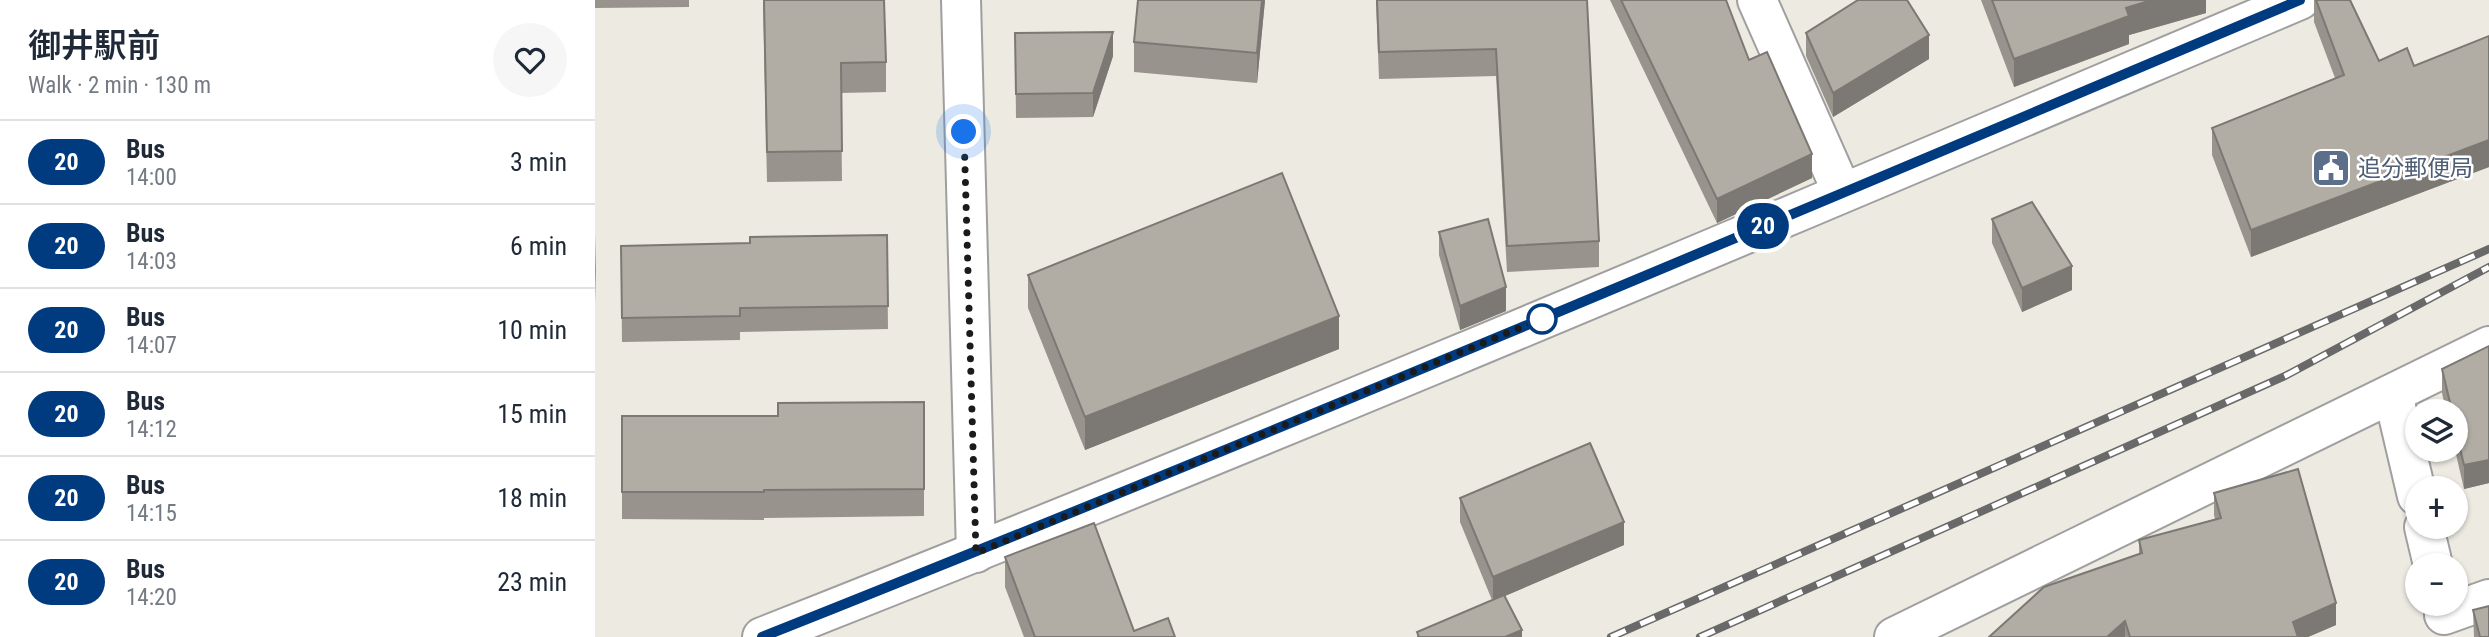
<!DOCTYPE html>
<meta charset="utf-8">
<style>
body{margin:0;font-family:"Roboto Condensed","Noto Sans JP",sans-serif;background:#f6f6f7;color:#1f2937;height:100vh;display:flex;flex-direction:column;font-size:26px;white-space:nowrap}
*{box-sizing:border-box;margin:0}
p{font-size:23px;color:#747a83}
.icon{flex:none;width:38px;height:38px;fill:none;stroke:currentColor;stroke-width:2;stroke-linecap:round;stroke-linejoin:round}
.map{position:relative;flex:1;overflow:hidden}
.details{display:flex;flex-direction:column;background:#fff;width:595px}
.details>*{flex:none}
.badge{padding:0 14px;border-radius:23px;font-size:24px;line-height:46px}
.tools{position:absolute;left:1810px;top:399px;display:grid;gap:14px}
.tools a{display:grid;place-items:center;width:63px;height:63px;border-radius:50%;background:#fff;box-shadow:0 2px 5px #0004;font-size:35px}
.you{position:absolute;width:35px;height:35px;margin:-18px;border:5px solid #fff;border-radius:50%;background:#1a73e8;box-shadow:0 0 0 10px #1a73e833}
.map>.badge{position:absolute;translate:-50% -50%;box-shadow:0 0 0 4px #fff}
.round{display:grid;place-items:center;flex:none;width:74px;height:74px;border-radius:37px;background:#f6f6f7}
.overview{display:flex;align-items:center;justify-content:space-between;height:119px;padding:0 28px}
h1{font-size:33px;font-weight:600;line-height:52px}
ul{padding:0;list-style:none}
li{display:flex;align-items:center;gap:21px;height:84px;padding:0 28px;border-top:2px solid #e0e1e3}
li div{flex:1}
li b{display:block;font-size:26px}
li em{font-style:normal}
li .badge{min-width:77px;font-weight:700;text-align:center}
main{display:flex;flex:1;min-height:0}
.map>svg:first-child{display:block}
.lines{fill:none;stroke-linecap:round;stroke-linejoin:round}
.minor-casing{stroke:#9f9f9f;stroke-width:42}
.tertiary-casing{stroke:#9f9f9f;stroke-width:42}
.minor{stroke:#fff;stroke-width:38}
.tertiary{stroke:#fff;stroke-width:38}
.rail-casing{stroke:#696969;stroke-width:8}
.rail{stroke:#fff;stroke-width:5;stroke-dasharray:16;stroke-linecap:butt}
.wall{fill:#98948d}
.shaded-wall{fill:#7c7873}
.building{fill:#b1aca4;stroke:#7c7873;stroke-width:2}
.line-casing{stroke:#fff;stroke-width:16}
.line{stroke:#003b80;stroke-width:10}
.walk{stroke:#1b1b1b;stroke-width:7;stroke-dasharray:0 12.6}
.stop-dot{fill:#fff;stroke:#003b80;stroke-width:3.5}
.labels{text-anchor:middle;stroke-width:5;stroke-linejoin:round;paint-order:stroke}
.service-label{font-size:23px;fill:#4e5e75;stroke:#fff;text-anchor:start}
</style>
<main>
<section class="details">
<div class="overview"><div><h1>御井駅前</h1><p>Walk · 2 min · 130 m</p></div><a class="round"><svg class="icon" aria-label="heart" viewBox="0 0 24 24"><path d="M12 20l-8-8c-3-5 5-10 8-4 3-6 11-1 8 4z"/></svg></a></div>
<ul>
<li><span class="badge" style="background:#003b80;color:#fff">20</span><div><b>Bus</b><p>14:00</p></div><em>3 min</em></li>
<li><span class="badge" style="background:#003b80;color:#fff">20</span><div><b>Bus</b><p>14:03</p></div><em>6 min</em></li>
<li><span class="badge" style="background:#003b80;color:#fff">20</span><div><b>Bus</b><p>14:07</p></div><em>10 min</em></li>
<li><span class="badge" style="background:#003b80;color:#fff">20</span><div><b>Bus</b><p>14:12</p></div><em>15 min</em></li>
<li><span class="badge" style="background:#003b80;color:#fff">20</span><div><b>Bus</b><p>14:15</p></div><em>18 min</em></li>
<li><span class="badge" style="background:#003b80;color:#fff">20</span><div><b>Bus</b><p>14:20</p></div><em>23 min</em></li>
</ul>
</section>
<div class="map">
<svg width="1894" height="637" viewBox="0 0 1894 637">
<rect width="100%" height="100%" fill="#eceae1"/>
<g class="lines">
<defs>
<g id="minor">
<polyline points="366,0 381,553"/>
<polyline points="1162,0 1247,192"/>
<polyline points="1798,394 1822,496"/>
<polyline points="1829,527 1838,565"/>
<polyline points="1849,615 1894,599"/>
<polyline points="1299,637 1894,346"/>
</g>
<path id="tertiary" d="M 167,637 C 683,434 1194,216 1705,0"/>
</defs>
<!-- minor casing -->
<use href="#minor" class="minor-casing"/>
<!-- tertiary casing -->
<use href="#tertiary" class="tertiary-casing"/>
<!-- minor -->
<use href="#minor" class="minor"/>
<!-- tertiary -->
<use href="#tertiary" class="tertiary"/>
<defs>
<g id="rail">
<polyline points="1016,637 1894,249"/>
<polyline points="1105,637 1690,376 1894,267"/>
</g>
</defs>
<!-- rail casing -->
<use href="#rail" class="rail-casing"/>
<!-- rail -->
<use href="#rail" class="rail"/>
</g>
<!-- wall -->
<g class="wall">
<polygon points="0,0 94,0 94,7 0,8"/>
<polygon points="168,0 291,62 291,92 246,93 247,181 172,182"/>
<polygon points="670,0 662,83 539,72 539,42"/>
<polygon points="781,0 992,0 1004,241 1004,267 912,272 901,76 784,79"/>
<polygon points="1015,0 1131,0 1154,60 1217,178 1122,223"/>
<polygon points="1386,0 1611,0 1611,13 1534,35 1534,44 1419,87"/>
<polygon points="1719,0 1755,0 1784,61 1819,66 1894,36 1894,167 1656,257 1617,155 1617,128 1740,78 1719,22"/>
<polygon points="420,33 518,56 498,117 421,118"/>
<polygon points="1211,33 1334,59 1238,117 1211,56"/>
<polygon points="1397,219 1477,290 1427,312 1397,243"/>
<polygon points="844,232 911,311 865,330 844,255"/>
<polygon points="0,233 1,270 0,304"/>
<polygon points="292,235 293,329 145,332 145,340 27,342 26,246 155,243"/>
<polygon points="433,275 744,349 490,450 433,308"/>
<polygon points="1894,346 1894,483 1869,489 1860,450 1860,411 1851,411 1847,393 1847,369"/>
<polygon points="329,402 329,516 169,518 169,520 27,519 27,416 183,416"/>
<polygon points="1619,493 1741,625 1713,637 1394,637 1544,554 1544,540 1620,519 1619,515"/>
<polygon points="865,498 1029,545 910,596 927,637 822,637 822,632 897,600 865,522"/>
<polygon points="410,557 539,631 580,637 429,637 410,587"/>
<polygon points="1878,610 1894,637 1879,637"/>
</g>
<!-- shaded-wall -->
<g class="shaded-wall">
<polygon points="667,0 670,0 662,83 662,53"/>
<polygon points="1557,0 1611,0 1611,13 1534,35 1534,44 1419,87 1419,59 1531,8"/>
<polygon points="518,32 518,56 498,117 498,93"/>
<polygon points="1334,35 1334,59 1238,117 1238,93"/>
<polygon points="1894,140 1894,167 1656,257 1656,230"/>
<polygon points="1217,154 1217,178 1122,223 1122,199"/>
<polygon points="1477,266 1477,290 1427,312 1427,288"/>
<polygon points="911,287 911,311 865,330 865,306"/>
<polygon points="744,316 744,349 490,450 490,417"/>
<polygon points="1894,460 1894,483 1869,489 1869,465"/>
<polygon points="1029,522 1029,545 898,601 898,577"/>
<polygon points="1741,603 1741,625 1713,637 1698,637 1698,622"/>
<polygon points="1530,621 1530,637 1512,637"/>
<polygon points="927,630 927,637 910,637"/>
</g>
<!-- building -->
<g class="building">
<polygon points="169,0 289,0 291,62 246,63 247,151 172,152"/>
<polygon points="543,0 667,0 662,53 539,42"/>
<polygon points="782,0 992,0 1004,241 912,246 901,49 784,52"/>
<polygon points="1026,0 1131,0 1154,60 1172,52 1217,154 1122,199"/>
<polygon points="1263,0 1312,0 1334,35 1238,93 1211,33"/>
<polygon points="1397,0 1557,0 1531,8 1534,16 1419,59"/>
<polygon points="1721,0 1755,0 1784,61 1812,48 1819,66 1894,36 1894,140 1656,230 1617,128 1749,75"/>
<polygon points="518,32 498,93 421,94 420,33"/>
<polygon points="687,173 744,316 490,417 433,275"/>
<polygon points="1437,202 1477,266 1427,288 1397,219"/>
<polygon points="893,219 911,287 865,306 844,232"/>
<polygon points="292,235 293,306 145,308 145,316 27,318 26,246 155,243 155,237"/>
<polygon points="1894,346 1894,460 1869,465 1860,428 1860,411 1857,411 1847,369"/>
<polygon points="329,402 329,489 169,490 169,492 27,492 27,416 183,416 183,403"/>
<polygon points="995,443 1029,522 898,577 865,498"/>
<polygon points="1703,469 1741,603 1698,622 1703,637 1535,637 1530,621 1512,637 1394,637 1449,587 1547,553 1544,540 1626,518 1619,493"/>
<polygon points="499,523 539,631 573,618 580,637 440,637 410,557"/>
<polygon points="909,595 927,630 910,637 824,637 822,632"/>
<polygon points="1894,606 1894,637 1885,637 1878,610"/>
</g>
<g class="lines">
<defs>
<path id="line" d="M 167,637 C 683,432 1194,216 1705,0"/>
</defs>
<!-- line casing -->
<use href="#line" class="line-casing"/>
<!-- line -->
<use href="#line" class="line"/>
<!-- walk -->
<polyline class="walk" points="369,132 381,553 958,314 947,319"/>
</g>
<!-- icons -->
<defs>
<symbol id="civic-square" viewBox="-11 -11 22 22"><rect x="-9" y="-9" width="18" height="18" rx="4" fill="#5c6f8a" stroke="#fff"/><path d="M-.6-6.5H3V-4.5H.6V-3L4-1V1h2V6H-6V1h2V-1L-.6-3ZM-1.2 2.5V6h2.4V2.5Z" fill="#fff"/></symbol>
</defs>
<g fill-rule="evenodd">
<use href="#civic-square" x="1714" y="146" width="44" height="44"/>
</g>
<!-- markers -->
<circle class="stop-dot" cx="947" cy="319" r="14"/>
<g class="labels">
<!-- service labels -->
<g class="service-label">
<text x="1763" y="176">追分郵便局</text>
</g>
</g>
</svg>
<div class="tools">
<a><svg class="icon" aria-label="layers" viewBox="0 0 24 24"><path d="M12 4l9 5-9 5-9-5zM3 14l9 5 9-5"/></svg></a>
<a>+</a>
<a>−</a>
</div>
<div class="you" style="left:369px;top:132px"></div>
<b class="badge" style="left:1168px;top:226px;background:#003b80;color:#fff">20</b>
</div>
</main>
